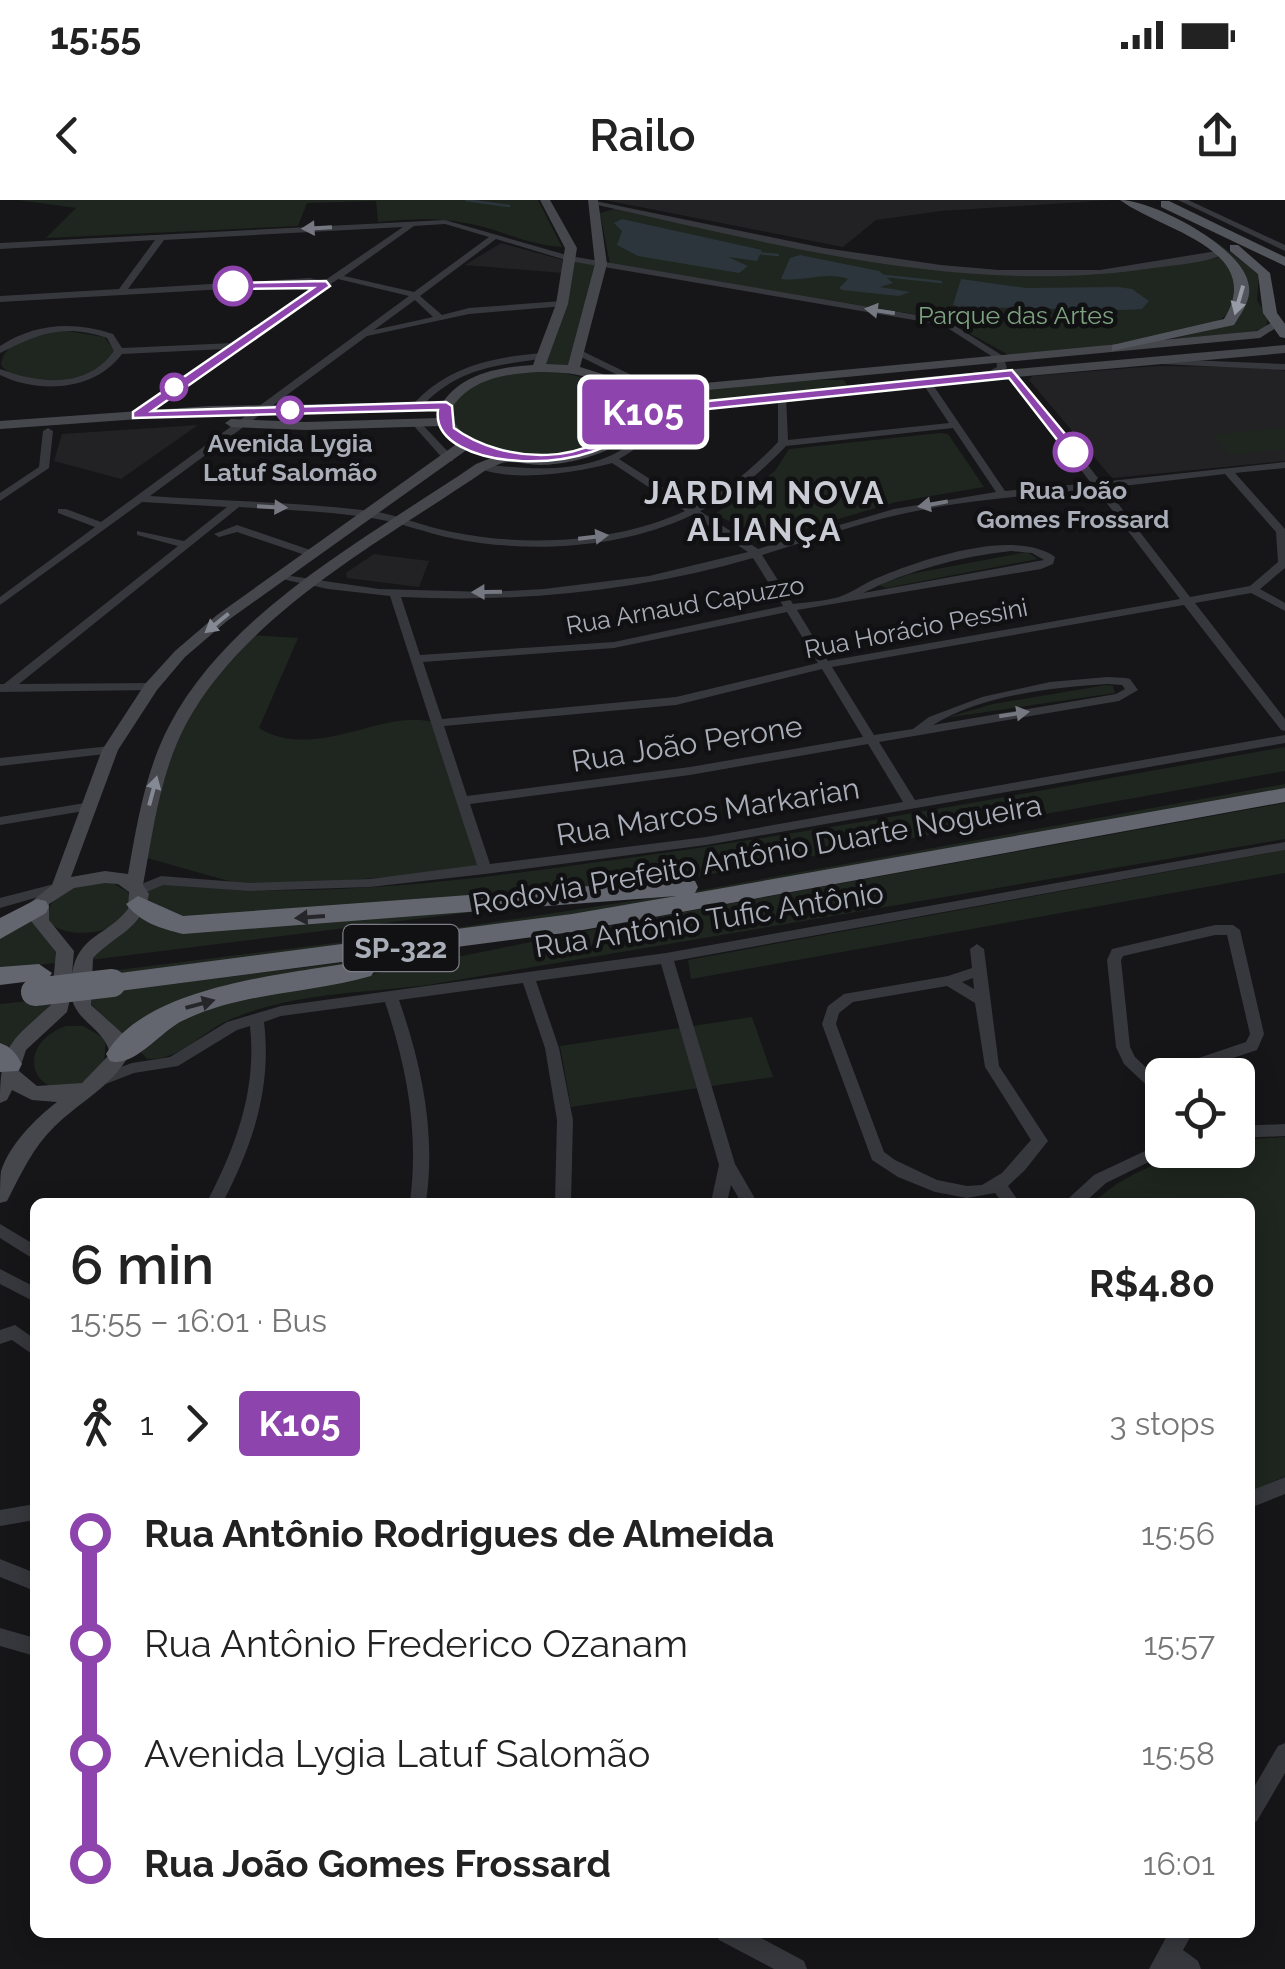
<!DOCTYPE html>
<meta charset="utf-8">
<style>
body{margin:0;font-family:Raleway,sans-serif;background:#f6f6f6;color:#222;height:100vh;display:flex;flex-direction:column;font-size:38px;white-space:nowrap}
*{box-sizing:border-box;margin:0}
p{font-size:32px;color:#767676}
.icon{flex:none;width:55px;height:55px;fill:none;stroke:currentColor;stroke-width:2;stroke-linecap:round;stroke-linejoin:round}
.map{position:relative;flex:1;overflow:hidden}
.panel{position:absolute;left:30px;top:998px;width:1225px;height:740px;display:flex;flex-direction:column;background:#fff;border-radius:15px;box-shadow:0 5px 25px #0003}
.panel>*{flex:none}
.badge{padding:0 20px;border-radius:8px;font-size:35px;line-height:65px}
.controls{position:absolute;left:1145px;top:858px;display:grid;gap:20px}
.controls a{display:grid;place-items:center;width:110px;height:110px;border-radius:15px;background:#fff;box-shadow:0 5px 25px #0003;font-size:50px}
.map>.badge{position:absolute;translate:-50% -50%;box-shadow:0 0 0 5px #fff}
.legs{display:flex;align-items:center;gap:15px;height:110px;padding:0 40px;font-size:32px}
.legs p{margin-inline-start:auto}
.overview{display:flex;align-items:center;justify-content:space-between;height:170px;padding:0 40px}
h1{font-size:55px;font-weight:600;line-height:75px}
ul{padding:0 40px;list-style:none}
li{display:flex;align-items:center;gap:35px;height:110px;font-size:38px}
li i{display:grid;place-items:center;width:15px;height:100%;margin:0 12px;background:currentColor}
li i::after{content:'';width:25px;height:25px;margin:-12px;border:8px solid;border-radius:50%;background:#fff}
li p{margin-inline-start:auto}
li:first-child i{background:linear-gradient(#0000 50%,currentColor 0)}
li:last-child i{background:linear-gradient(currentColor 50%,#0000 0)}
.status{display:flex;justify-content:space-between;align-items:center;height:70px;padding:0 50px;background:#fff;direction:ltr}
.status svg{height:28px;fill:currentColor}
header{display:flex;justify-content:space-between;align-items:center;height:130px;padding:0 40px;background:#fff;font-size:45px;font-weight:600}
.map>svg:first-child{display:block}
.built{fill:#222225}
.green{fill:#1e261f}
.water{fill:#2c353c}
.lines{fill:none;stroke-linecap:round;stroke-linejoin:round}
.stream{stroke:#2c353c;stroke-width:2.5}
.street{fill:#37383d;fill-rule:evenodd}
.secondary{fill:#45474d;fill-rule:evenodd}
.primary{fill:#53555c;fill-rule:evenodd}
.highway{fill:#63666e;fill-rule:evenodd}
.highway-bridge{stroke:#63666e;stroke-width:28}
.oneway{fill:#757881}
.oneway2{fill:#979ba6}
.oneway3{fill:#858993}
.oneway4{fill:#26262a}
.line-1{fill:#8e44ad;stroke:#fff;stroke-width:2.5}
.stop-1-dot{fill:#fff;stroke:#8e44ad;stroke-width:5}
.labels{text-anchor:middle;stroke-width:9;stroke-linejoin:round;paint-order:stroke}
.far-park-label{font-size:25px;fill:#7fa381;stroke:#111113}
.far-stop-label{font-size:25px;font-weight:bold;fill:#a8adb8;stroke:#111113}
.far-street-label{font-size:25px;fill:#a8adb8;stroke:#111113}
.shield{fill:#111113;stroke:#7b7e86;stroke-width:2.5}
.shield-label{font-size:28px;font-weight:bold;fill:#a8adb8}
.street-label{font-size:30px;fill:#a8adb8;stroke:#111113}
.far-district-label{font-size:32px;font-weight:bold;letter-spacing:2.5px;fill:#c9ccd4;stroke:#111113}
</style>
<div class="status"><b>15:55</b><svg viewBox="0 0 49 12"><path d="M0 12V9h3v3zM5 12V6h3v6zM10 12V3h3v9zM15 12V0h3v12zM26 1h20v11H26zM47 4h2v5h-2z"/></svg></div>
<header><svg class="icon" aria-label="back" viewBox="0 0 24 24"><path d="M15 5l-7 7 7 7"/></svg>Railo<svg class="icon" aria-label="share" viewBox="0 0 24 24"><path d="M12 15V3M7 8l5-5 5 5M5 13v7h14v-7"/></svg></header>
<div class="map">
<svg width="1285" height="1769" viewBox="0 0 1285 1769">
<rect width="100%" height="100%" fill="#161618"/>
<!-- built -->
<g class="built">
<polygon points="605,0 1112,0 941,11 876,20 843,47"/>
<polygon points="501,43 563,60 562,73 465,65"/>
<polygon points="1156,166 1265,167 1285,171 1285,261 1112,278 1029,180 1033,176"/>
<polygon points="198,225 121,279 54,261 62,234"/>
<polygon points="374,354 429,361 419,387 347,378 346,373"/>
</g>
<!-- green -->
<g class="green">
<path d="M 18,0 L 538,0 L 562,47 C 533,45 514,36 487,28 C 450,17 415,18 378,22 L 376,1 L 307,3 L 298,26 L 46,38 L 76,8 Z"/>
<path d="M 1129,0 L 1215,41 L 1259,74 L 1257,100 L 1268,118 L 1266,127 L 1252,132 L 1172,139 L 1234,124 C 1285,62 1171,21 1129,0 Z"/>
<path d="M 617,8 C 827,50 1002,98 1218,57 L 1224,58 L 1239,81 L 1227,115 L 1212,125 L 1100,147 L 1009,155 L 943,119 L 610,64 L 600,13 Z"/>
<polygon points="569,58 601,64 571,167 540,164"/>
<path d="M 62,130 L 104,137 L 115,151 C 97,183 24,195 1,165 C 4,138 40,135 62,130 Z"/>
<path d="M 559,172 L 598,181 L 623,198 L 625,220 C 590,267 506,264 460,236 L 450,212 C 464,172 524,171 559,172 Z"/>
<polygon points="804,180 844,180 847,186 641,208 638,198"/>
<polygon points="1285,227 1285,249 1230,255 1213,235"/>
<polygon points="940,233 948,234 984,287 896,302 767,340 715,314 775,271 789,249"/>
<polygon points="1027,352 1038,359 886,388 879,385 910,374"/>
<path d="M 249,435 L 298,438 L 259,528 C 316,563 387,506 435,523 L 485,670 L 250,687 L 140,656 L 179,524 Z"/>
<polygon points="1106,485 1113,486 1115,493 945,518 993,504"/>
<path d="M 1285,547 L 1285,571 L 656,684 L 184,721 L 146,702 L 145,691 L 161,684 C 317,701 467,680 621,659 C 843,628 1064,586 1285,547 Z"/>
<polygon points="1285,584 1285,590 685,700 109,778 110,771 448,729 685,693"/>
<path d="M 1285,603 L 1285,639 L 428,785 C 363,793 290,793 229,820 C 201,832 180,861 147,859 L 137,848 L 182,813 L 629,722 Z"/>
<polygon points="1285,650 1285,673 691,779 688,760"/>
<path d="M 109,681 L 128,692 C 141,731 75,743 51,724 L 48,717 C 50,685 84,684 109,681 Z"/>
<polygon points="496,709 90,760 137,716"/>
<polygon points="32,714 54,746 58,763 0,768 0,735"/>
<path d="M 459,748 L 189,799 L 123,841 C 116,822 95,813 85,795 Z"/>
<polygon points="58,798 9,850 0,843 0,804"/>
<polygon points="752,817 773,877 571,907 560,846"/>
<path d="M 66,826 L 83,826 L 106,839 L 104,864 C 48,927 0,850 66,826 Z"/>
<path d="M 1285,937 L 1285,1276 L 1250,1292 L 1250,1002 L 1094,1002 C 1133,966 1186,950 1238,950 L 1238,940 Z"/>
</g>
<!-- water -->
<g class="water">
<polygon points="622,19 762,50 757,61 728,57 748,66 739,73 638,56 617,45 622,31 614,23"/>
<path d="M 800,55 L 879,71 L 893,83 L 880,87 L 910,92 L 899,96 L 842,90 L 839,88 L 848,79 C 828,71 804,82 781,79 L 790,58 Z"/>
<polygon points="961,79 1026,88 1118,87 1132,89 1149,101 1142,109 1124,110 960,107 953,105"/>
</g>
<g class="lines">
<!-- stream -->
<g class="stream">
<polyline points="466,0 509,6"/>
<polyline points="758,53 778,55"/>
<polyline points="876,75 941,82"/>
</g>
<!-- street -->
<g class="street">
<path d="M 590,0 L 824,48 L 941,65 L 999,70 L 1100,70 L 1223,50 L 1227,53 C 1206,63 1177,65 1153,68 C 966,97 774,44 593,4 L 590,4 Z"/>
<polygon points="1178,0 1188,0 1285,45 1285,51"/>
<path d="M 445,20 L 570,56 L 946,120 L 1003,156 L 1007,168 L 990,178 L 984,178 L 984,174 L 997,167 L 996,159 L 943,125 L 569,61 L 496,39 L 420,96 L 442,115 L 469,108 L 562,101 L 565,102 L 565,106 L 469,114 L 367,136 L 150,296 C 223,301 298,302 371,311 C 399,315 425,327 452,332 C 526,347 616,343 685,311 L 612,263 C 576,273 510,283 476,267 L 481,264 C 535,270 600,276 642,234 C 649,226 654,216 660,207 L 663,206 L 668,209 C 655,231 643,246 619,259 L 693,307 C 727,291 752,269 778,242 L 778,194 L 786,196 L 788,240 L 949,223 L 921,181 L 926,178 L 929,179 L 1005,291 L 1091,283 L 1009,176 L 1009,172 L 1015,172 L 1101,282 L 1285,262 L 1285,268 L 1235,273 L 1285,329 L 1285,368 L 1260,389 L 1285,403 L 1285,411 L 1251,393 L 1195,403 L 1285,519 L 1285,531 L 1281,530 L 1184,405 L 832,467 L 874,535 L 913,529 L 929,517 L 982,497 L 1050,482 L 1107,477 L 1126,478 L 1130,479 L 1138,490 L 1119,501 L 879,542 L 915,600 L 1285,535 L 1285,543 L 706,645 L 485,674 L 370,687 L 250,691 L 163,685 L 142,694 L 132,694 L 130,691 L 132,688 L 161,676 L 250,683 L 370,679 L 477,665 L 390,396 L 328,389 L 277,378 L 277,374 L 379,389 L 488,392 L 544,389 L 649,376 L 748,352 L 692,315 C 621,349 528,354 451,338 C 426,333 402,323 377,319 C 332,311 285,310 239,307 L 19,484 L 151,483 L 157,487 L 155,490 L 0,492 L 0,484 L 4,484 L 178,346 L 137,335 L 137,331 L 184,341 L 227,307 L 142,302 L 0,405 L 0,397 L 95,327 L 58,313 L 58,309 L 66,309 L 101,322 L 409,96 L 338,79 L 137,218 L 132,215 L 134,213 L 226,149 L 122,154 C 95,191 39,194 0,175 L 0,169 C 39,184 87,189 114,151 L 107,138 C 63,123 38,134 0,153 L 0,146 C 35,123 74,121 113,134 L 122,148 L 234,143 L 318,85 L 310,84 L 0,102 L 0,96 L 119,89 L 155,40 L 0,49 L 0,43 ZM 445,24 L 489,37 L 414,92 L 344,76 L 414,26 ZM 403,27 L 324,81 L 310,78 L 128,89 L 164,40 ZM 415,100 L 433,117 L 374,130 ZM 953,228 L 996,292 L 894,309 L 758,349 L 700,311 C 735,295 760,273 786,246 ZM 1225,274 L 1276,332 L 1278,362 L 1250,386 L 1190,397 L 1106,288 ZM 1096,289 L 1180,399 L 828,461 L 797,410 L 1041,369 L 1053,364 L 1055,357 C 1015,328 924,359 882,376 C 867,381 854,392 839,397 C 825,401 808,402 793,404 L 762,355 C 817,338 870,319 926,309 C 982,298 1039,295 1096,289 ZM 1011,351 L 1032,353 L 1044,360 L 863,393 C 909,370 959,357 1011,351 ZM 753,358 L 783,406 L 614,442 L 420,455 L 401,397 C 520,403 639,391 753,358 ZM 787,412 L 818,463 L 676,497 L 442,519 L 423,462 L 614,448 ZM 822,469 L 863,537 L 690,567 L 467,596 L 444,526 L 676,505 ZM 1107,484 L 1122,485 L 1125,489 L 1116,494 L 933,525 C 979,496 1053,487 1107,484 ZM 868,544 L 903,602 L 706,637 L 490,664 L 470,604 L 690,575 Z"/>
<polygon points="580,150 650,184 675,190 670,193 644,188 577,155 575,153"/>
<path d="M 543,153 L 546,154 L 546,158 C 494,166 458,167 419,209 L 411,207 C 445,167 492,157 543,153 Z"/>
<polygon points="1164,159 1285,164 1285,170 1161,164 1161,160"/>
<polygon points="413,221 419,221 453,257 453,261 445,261 413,225"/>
<polygon points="48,228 53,231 49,268 0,301 0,293 39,267 43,231"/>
<polygon points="237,325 316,352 317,354 308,356 237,332 219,337 214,334"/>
<polygon points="110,546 114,547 114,553 0,566 0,558"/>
<polygon points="85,603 91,607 90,610 0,625 0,617"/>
<path d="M 1285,642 L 1285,650 L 674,761 L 735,964 L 757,1002 L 741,1002 L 731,985 L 727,1002 L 711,1002 L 719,965 L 661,764 L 536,781 L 559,848 L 573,920 L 571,1002 L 555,1002 L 557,920 L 545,848 L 523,783 L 399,800 C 422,866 436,933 426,1002 L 410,1002 C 419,932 407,868 385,802 L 281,816 L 264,822 C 272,887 253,945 223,1002 L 207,1002 C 236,946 257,890 250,826 L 237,830 L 178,866 L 134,873 L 98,887 L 91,881 L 93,877 L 132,863 L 170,857 L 227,822 L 281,806 L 666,753 Z"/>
<polygon points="54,684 59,685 61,688 59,691 0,708 0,698"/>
<polygon points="1215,725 1233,725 1240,730 1264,834 1257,850 1182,875 1162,875 1162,880 1160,879 1158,875 1160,871 1246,842 1250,834 1227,735 1215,735 1123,756 1121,760 1130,847 1135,857 1162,883 1162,896 1157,895 1124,864 1116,847 1107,760 1112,749"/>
<path d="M 977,744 L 984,749 L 999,866 L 1048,941 L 1025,970 L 1008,986 L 1019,1002 L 1002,1002 L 995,993 L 967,998 L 935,992 L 898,977 L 872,960 L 822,824 L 828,806 L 844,794 L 948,776 L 972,768 L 970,749 ZM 973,778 L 974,789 L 962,782 ZM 947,786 L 975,803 L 985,867 L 1031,940 L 1002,973 L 982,985 L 967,986 L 937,980 L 895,960 L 884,952 L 836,824 L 839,813 L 853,802 Z"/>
<polygon points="1285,924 1285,936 1238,938 1238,926"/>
<polygon points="1162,943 1162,950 1169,950 1167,953 1106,983 1085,1002 1067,1002 1069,998 1094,975"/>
<polygon points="0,1024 35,1045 35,1060 0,1038"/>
<polygon points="0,1069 35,1087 35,1102 0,1084"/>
<polygon points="15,1125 35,1139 35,1156 12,1140 0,1144 0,1130"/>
<polygon points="1285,1277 1285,1294 1250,1308 1250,1291"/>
<polygon points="35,1304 35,1320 0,1326 0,1310"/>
<polygon points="0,1359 35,1373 35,1391 0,1377"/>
<polygon points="0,1428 35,1438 35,1456 0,1446"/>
<polygon points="1285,1543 1285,1573 1257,1621 1250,1624 1250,1594 1278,1546"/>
<polygon points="716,1732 750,1732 804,1761 807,1769 774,1769 719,1740"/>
<polygon points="1169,1732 1193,1732 1183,1750 1198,1761 1201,1769 1149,1769"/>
</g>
<!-- secondary -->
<path class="secondary" d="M 540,0 L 550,0 L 577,48 L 568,104 L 546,164 L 568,165 L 595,64 L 588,0 L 598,0 L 607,64 L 580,167 L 609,176 L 630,190 L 1257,131 L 1276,120 L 1282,124 L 1260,138 L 635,197 L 640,210 L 926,177 L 1285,145 L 1285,153 L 926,185 L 639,217 C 630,252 572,264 541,265 C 530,265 519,262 509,262 C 501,262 493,267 486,270 C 384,340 247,412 186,524 C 160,573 153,631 143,685 L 149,694 C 143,728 115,735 93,758 L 91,805 L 122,833 L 130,854 C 111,887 81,901 55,926 C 33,947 21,974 7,1001 L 0,1003 C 0,993 0,980 1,971 C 10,944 35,919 57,902 L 32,900 L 12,890 L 7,900 L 0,903 C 0,845 10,842 51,805 L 56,752 L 31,721 L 31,702 L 52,685 L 102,550 L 145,484 L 175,451 L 217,415 L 458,243 L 444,233 L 441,226 L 306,230 L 231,227 L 225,223 L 231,219 L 306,222 L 439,218 L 438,210 L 209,214 L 0,229 L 0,221 L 209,206 L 443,202 C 463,173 500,167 533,165 L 556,104 L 565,48 ZM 538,172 C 572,172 606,175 628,204 L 626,222 C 614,233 602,242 587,248 C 545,264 464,262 450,211 C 469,179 504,174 538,172 ZM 468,249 L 491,258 L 476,264 C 371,336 230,409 169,526 C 145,572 137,624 128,674 L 105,671 L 71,677 L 118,550 L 157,490 L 185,457 L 227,421 ZM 105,683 L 118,684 L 129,692 L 128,709 C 107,736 78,735 72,774 L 74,751 L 49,720 L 49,704 L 74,688 ZM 71,795 C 75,822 105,828 110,854 L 82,883 L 37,886 L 19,871 L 26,850 L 67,812 Z"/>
<!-- primary -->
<g class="primary">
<path d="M 1120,0 C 1153,0 1240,46 1248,82 C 1253,98 1242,112 1234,125 L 1112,151 L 1112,145 L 1224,119 C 1267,49 1160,30 1120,0 Z"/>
<polygon points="1161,1 1169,1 1285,57 1285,66 1161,7"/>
<polygon points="1230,45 1238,45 1270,73 1277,113 1285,124 1285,138 1280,137 1263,113 1258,74 1230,51"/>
</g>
<!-- highway -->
<g class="highway">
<path d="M 1285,588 L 1285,602 L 572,732 L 112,792 L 99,783 L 112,774 L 572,714 L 676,696 L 183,734 C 160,728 141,723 126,704 L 138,696 L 183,716 L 686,679 L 695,681 L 698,687 L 695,693 Z"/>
<polygon points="37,699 46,701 49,707 46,713 0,739 0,718"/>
<path d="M 362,761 L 375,770 L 371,776 C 309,794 241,792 182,821 C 160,832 134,868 110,861 L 106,854 C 146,784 291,774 362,761 Z"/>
<polygon points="39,764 52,773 48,779 0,785 0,767"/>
<path d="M 0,843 C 12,847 16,854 22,864 L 18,871 L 0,872 Z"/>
</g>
<!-- highway-bridge -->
<polyline class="highway-bridge" points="35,792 112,783"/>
</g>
<!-- one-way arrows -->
<defs><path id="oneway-solid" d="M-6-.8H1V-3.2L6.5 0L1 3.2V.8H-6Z" transform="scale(2.5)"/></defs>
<g class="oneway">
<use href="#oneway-solid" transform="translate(317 28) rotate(177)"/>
<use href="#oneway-solid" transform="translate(880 111) rotate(-171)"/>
<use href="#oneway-solid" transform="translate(933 304) rotate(170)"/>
<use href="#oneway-solid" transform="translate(272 307) rotate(3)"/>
<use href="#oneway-solid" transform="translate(593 337) rotate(-7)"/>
<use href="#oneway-solid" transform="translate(487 392) rotate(179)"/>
<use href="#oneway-solid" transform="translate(1014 514) rotate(-9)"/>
</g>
<use class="oneway2" href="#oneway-solid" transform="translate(1239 100) rotate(106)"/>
<g class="oneway3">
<use href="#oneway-solid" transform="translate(217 423) rotate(141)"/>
<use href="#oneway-solid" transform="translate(153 591) rotate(-75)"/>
</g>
<g class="oneway4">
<use href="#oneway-solid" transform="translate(310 717) rotate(176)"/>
<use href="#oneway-solid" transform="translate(200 804) rotate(-15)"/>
</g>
<!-- line-1 -->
<path class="line-1" d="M 326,81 L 330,86 L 152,211 L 446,202 L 452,206 L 454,228 C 503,264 595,269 630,212 L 649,207 L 1012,170 L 1080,252 L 1069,255 L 1009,178 L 649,215 L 640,217 C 604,281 429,273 438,210 L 133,218 L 133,212 L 313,88 L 233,89 L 229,83 Z"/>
<!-- markers -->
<g class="stop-1-dot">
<circle cx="233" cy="86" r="18"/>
<circle cx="174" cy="187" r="12"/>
<circle cx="290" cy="210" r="12"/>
<circle cx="1073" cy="252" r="18"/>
</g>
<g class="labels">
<!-- far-park labels -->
<g class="far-park-label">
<text x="1016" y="124">Parque das Artes</text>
</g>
<!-- far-stop labels -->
<g class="far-stop-label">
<text x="290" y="252">Avenida Lygia<tspan x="290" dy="29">Latuf Salomão</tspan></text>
<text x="1073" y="299">Rua João<tspan x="1073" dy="29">Gomes Frossard</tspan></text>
</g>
<!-- far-street labels -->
<g class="far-street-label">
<text transform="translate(685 405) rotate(-10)" y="9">Rua Arnaud Capuzzo</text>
<text transform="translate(916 428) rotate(-11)" y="9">Rua Horácio Pessini</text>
</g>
<!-- shield labels -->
<rect class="shield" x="343.5" y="725" width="115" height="46" rx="8"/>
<g class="shield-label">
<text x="401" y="758">SP-322</text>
</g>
<!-- street labels -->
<g class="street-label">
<text transform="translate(687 544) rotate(-9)" y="10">Rua João Perone</text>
<text transform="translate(708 612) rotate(-9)" y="10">Rua Marcos Markarian</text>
<text transform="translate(757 655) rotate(-10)" y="10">Rodovia Prefeito Antônio Duarte Nogueira</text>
<text transform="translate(709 720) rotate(-9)" y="10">Rua Antônio Tufic Antônio</text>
</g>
<!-- far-district labels -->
<g class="far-district-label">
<text x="765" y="304">JARDIM NOVA<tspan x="765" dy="37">ALIANÇA</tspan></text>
</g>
</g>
</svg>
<div class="controls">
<a><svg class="icon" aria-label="locate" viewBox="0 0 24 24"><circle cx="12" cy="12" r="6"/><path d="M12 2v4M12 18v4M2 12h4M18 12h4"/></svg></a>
</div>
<b class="badge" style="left:643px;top:212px;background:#8e44ad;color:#fff">K105</b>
<section class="panel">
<div class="overview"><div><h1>6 min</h1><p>15:55 – 16:01 · Bus</p></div><b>R$4.80</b></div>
<div class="legs"><svg class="icon" aria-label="walk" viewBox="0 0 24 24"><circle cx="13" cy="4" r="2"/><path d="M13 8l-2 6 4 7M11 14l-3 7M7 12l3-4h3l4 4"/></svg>1<svg class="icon" aria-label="forward" viewBox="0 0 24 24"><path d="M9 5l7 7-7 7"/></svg><b class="badge" style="background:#8e44ad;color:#fff">K105</b><p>3 stops</p></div>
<ul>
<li><i style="color:#8e44ad"></i><b>Rua Antônio Rodrigues de Almeida</b><p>15:56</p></li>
<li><i style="color:#8e44ad"></i><span>Rua Antônio Frederico Ozanam</span><p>15:57</p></li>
<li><i style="color:#8e44ad"></i><span>Avenida Lygia Latuf Salomão</span><p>15:58</p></li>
<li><i style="color:#8e44ad"></i><b>Rua João Gomes Frossard</b><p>16:01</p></li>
</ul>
</section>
</div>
